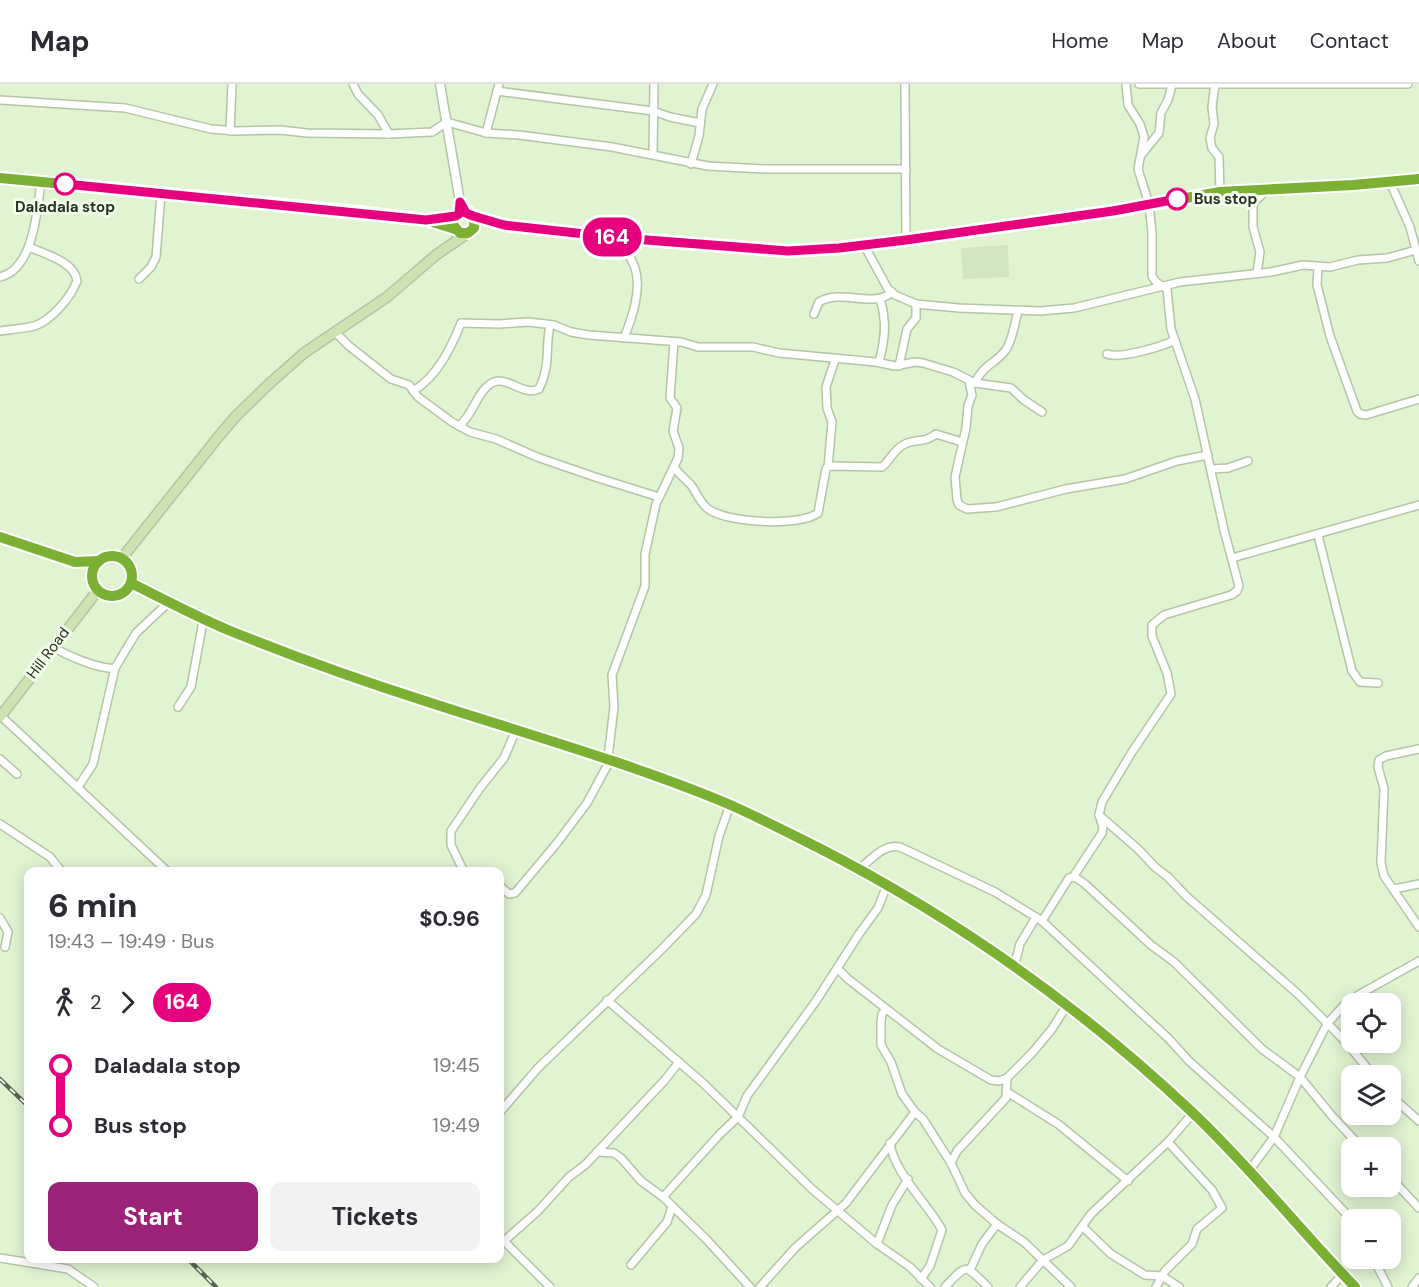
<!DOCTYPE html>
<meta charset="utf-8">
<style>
body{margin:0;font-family:"DM Sans",sans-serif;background:#f2f2f3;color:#2b2b33;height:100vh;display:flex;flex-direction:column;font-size:22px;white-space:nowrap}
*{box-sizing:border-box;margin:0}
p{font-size:20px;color:#7c7c81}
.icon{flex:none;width:33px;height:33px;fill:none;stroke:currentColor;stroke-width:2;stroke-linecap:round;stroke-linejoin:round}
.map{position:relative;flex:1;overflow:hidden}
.panel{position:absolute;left:24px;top:783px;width:480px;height:396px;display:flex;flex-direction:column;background:#fff;border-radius:12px;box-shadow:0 3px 15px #0003}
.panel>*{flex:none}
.badge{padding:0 12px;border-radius:20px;font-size:21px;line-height:39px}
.tools{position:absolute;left:1341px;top:909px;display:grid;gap:12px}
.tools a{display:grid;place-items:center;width:60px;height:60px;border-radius:12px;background:#fff;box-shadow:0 3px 15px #0003;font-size:30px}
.map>.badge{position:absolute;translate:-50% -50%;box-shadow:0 0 0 3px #fff}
.legs{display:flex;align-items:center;gap:9px;height:66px;padding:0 24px;font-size:20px}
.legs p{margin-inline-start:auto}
.headline{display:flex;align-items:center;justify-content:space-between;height:102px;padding:0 24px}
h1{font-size:33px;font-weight:800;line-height:45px}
.cta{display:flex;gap:12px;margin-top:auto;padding:12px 24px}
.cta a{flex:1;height:69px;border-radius:12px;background:#9c2178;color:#fff;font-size:24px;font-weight:800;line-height:69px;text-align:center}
.cta a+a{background:#f2f2f3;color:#2b2b33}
ul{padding:0 24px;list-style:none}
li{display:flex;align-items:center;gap:21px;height:60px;font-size:22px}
li i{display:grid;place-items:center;width:9px;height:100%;margin:0 8px;background:currentColor}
li i::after{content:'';width:15px;height:15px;margin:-8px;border:4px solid;border-radius:50%;background:#fff}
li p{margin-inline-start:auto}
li:first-child i{background:linear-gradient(#0000 50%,currentColor 0)}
li:last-child i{background:linear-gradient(currentColor 50%,#0000 0)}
header{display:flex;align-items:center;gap:36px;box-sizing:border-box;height:84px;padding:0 30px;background:#fff;border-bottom:2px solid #e1e1e2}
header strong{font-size:28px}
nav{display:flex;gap:33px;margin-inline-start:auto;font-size:21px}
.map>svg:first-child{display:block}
.built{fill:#cfe6c0}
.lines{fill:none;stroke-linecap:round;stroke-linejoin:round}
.minor-casing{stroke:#b2c5a5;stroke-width:10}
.tertiary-casing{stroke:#b2c5a5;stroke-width:11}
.secondary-casing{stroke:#b2c5a5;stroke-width:12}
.trunk-casing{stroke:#fff;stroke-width:14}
.minor{stroke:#fff;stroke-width:7}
.tertiary{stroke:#fff;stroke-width:8}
.secondary{stroke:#cee2b2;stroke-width:9}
.trunk{stroke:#7bb033;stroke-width:10}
.rail-casing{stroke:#586351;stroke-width:4.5}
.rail{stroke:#f2feea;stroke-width:2;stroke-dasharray:7;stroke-linecap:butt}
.line-1-casing{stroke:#fff;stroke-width:14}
.line-1{stroke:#e6007e;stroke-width:9}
.stop-1-dot{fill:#fff;stroke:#e6007e;stroke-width:3}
.labels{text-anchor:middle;stroke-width:6;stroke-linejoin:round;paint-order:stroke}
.stop-label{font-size:15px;font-weight:bold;fill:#293124;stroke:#f2feea;text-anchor:start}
.street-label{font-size:15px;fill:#293124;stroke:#f2feea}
</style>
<header>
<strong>Map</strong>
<nav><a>Home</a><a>Map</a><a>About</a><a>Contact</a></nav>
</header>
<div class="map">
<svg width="1419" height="1203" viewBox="0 0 1419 1203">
<rect width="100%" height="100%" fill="#e0f4d2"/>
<!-- built -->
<polygon class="built" points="1008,161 1009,193 963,195 961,164"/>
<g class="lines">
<defs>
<g id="minor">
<polyline points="353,0 358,10 378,31 389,50"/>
<polyline points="905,0 906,156"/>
<polyline points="1139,0 1408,0"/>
<polyline points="1215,0 1212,23 1214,40 1210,54 1212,64 1219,73 1220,108"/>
<polyline points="497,7 653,27 670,33 700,39"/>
<polyline points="0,16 125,24 211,45 236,47 280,46 307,49 389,50 432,48 447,38 486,49 519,51 612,63 708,82 766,85 906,85"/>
<polyline points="230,47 232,0"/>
<polyline points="486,49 499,0"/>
<polyline points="653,70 654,0"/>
<polyline points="1142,70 1159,49 1161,29 1168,16 1172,1"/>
<polyline points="691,80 699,52 702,25 713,0"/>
<polyline points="1390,98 1410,143 1419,177"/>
<path d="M 621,154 C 625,164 631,174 635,184 C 642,206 632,234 624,254"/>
<polyline points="864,161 888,205 895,211 916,220 959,224 1040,227 1074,224 1180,198 1271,188 1303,181 1330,183 1358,176 1387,174 1416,166"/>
<polyline points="1318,183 1317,201 1330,252 1357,327 1360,330 1366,331 1419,315"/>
<polyline points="1257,189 1260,168 1253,143 1253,123 1254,118 1268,105"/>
<path d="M 0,193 C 34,185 37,126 41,98"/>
<polyline points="139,195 151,183 156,173 161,110"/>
<path d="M 814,230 L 819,218 C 841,204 874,225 892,208"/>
<path d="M 0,247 C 11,245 23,245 34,242 C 51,237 71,213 77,197 C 75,178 45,170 29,163"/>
<polyline points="335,248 349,262 391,295 409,301 418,313 452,338 470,348 496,355 537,373 595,393 659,413"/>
<path d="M 1107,270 C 1120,275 1161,263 1175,256"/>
<path d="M 879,278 C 885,256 887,237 880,215"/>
<polyline points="899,282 907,245 916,234 916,220"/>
<polyline points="969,297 972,311 968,322 966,344 955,393 957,416 959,421 967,425 996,423 1066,405 1125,395 1177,377 1208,371"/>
<path d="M 975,299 C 984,279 997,280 1007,264 C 1013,253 1015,239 1018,227"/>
<path d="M 413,307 C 437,293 451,264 461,239 L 499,240 L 528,238 L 554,241 L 571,248 L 589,251 L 681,258 L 698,263 L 753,263 L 779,269 L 876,278 L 895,282 L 915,278 L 923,279 L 953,288 L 975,299 L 1011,304 L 1024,316 L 1042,328"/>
<path d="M 459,342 C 473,331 476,310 490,300 C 506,289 522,313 539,305 C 551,281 545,264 550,241"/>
<path d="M 674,383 C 679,390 685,395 691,401 C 696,408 700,418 707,424 C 724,439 800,443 818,429 L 826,385 L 829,382 L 882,383 C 890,376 894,366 903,361 C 916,354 923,360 936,350 L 962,358"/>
<polyline points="828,383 832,338 827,324 826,303 835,276"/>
<polyline points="1212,385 1228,384 1248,377"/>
<polyline points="1318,451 1352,587 1360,598 1378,599"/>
<polyline points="1232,474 1419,421"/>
<path d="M 53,563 C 66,571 100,586 115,584 L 136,549 L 169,518"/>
<polyline points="178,623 191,603 202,543 202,533"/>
<polyline points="1,632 168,788"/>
<polyline points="1419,665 1386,672 1379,676 1378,683 1384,705 1381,779 1384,792 1419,843"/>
<polyline points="0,675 17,690"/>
<polyline points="78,703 93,680 115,584"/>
<polyline points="1099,731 1138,765 1155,783 1168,793 1186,812 1298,910 1344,956 1374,992"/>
<polyline points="0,740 50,773 62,788"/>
<path d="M 859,785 C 871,776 884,759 900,763 L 995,808 L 1042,837 L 1168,954 L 1189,977 L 1274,1053 L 1352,1136"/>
<polyline points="464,788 451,761 451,747 480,704 504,674 516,646"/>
<polyline points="1073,793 1102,749 1103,743 1099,731 1102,718 1132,668 1171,610 1167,589 1152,552 1152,541 1164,531 1231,511 1237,507 1239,502 1224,446 1195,315 1171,245 1167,205 1156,198 1152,192 1152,149 1149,120 1138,85 1144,53 1140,40 1128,21 1126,0"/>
<polyline points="500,802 509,810 515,809 557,759 587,719 607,682 614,623 612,591 645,502 645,470 656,420 678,374 679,364 673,347 677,324 670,314 674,258"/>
<polyline points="1394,805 1419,800"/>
<polyline points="0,834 8,848 5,863"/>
<polyline points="1042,837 1069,794 1075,793 1085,800 1151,861 1174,878 1262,965 1300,993 1332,1032 1362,1064"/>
<polyline points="1014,883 1020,860 1036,833"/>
<polyline points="838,885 848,895 938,965 991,996 999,997 1007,994 1032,969 1052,945 1067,921"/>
<polyline points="607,916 703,999 812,1105 877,1160 910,1183 930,1203"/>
<polyline points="886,925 882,930 881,938 881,961 891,978 902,1010 915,1028 923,1035 951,1079 965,1109 975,1121 997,1140 1024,1158 1071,1203"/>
<polyline points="1007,1008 1058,1040 1128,1097"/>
<polyline points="1390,1011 1419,1037"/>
<polyline points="500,1028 538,984 662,865 696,830 706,811 719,752 730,721"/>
<path d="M 890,1059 C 894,1089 928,1120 942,1146 L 930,1182 L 921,1195"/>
<polyline points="597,1068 614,1069 621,1074 641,1097 663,1113 707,1156 750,1203"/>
<polyline points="951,1079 957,1067 1006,1014 1007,994"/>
<polyline points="1249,1087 1274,1053 1300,993 1327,940 1344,921 1360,910 1419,877"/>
<polyline points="1390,1093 1419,1124"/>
<polyline points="663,1113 720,1050 738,1033 747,1012 816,917 859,850 878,824 887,801"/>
<polyline points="1083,1143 1111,1170 1145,1191 1162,1192 1179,1203"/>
<polyline points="500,1153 550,1203"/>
<polyline points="504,1157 538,1127 569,1093 585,1081 664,997 679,978"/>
<polyline points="877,1160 892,1121 908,1095"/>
<polyline points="0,1174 68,1185 94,1203"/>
<polyline points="1373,1174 1388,1203"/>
<polyline points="631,1181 667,1138 672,1123"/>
<polyline points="970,1186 982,1160 997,1140"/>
<polyline points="760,1203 795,1164 846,1119 915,1028"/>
<path d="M 945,1203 C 968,1179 964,1180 988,1203"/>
<polyline points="1020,1203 1043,1176 1068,1162 1091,1130 1168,1058 1193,1029"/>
<polyline points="1156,1203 1165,1187 1192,1160 1197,1145 1222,1124 1212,1106 1168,1058"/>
<polyline points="1331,1203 1343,1190"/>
<polyline points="1412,1203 1419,1194"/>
</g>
<polyline id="tertiary" points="440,0 460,118"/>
<g id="secondary">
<polyline points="122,474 219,352 236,332 269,300 304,269 387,213 436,171 468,149"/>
<polyline points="0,633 98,506"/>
</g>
<g id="trunk">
<polyline points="0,94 359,128 426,136 455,145"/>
<path d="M 460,118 C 466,128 476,132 474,144 L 468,149 L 460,149 L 453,141 L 454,134 L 459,130 Z"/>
<polyline points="473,132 504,141 621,154 788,167 839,164 906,156 1113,127 1220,108 1353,101 1419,95"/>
<polyline points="0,453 75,478 99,477"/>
<circle cx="112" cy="492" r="20"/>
<path d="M 131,499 C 163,515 195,532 228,546 C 292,572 359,596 425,617 C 526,650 627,678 726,719 C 756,732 787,748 817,763 C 954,833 1081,923 1193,1029 C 1251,1084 1300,1146 1355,1203"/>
</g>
</defs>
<!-- minor casing -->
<use href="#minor" class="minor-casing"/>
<!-- tertiary casing -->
<use href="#tertiary" class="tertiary-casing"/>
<!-- secondary casing -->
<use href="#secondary" class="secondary-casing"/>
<!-- trunk casing -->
<use href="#trunk" class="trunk-casing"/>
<!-- minor -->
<use href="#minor" class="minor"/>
<!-- tertiary -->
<use href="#tertiary" class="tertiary"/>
<!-- secondary -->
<use href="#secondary" class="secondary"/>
<!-- trunk -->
<use href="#trunk" class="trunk"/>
<defs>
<g id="rail">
<polyline points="0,995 28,1022"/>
<polyline points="187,1174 216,1203"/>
</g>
</defs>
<!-- rail casing -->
<use href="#rail" class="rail-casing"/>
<!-- rail -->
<use href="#rail" class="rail"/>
</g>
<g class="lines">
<defs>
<polyline id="line-1" points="65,100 426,136 456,132 459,130 460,118 466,129 473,132 504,141 621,154 788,167 839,164 906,156 1113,127 1177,115"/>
</defs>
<!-- line-1 casing -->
<use href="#line-1" class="line-1-casing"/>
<!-- line-1 -->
<use href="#line-1" class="line-1"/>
</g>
<!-- markers -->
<g class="stop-1-dot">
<circle cx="65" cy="100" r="10"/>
<circle cx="1177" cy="115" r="10"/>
</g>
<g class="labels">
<!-- stop labels -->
<g class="stop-label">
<text x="1194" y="120">Bus stop</text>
<text x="65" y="128" text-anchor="middle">Daladala stop</text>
</g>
<!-- street labels -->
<g class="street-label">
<text transform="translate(48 569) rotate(-53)" y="5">Hill Road</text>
</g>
</g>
</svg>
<div class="tools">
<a><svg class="icon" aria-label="locate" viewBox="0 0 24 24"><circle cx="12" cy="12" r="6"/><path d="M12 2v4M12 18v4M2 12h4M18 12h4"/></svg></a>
<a><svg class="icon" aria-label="layers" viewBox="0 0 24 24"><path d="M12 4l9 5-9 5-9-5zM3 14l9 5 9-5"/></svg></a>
<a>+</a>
<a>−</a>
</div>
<b class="badge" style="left:612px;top:153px;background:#e6007e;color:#fff">164</b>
<section class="panel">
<div class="headline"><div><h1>6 min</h1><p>19:43 – 19:49 · Bus</p></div><b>$0.96</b></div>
<div class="legs"><svg class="icon" aria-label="walk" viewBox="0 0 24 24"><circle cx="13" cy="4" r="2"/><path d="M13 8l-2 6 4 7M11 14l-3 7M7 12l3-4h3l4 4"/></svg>2<svg class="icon" aria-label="forward" viewBox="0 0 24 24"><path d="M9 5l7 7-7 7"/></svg><b class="badge" style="background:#e6007e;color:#fff">164</b></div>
<ul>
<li><i style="color:#e6007e"></i><b>Daladala stop</b><p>19:45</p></li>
<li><i style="color:#e6007e"></i><b>Bus stop</b><p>19:49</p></li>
</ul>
<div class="cta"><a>Start</a><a>Tickets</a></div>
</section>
</div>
